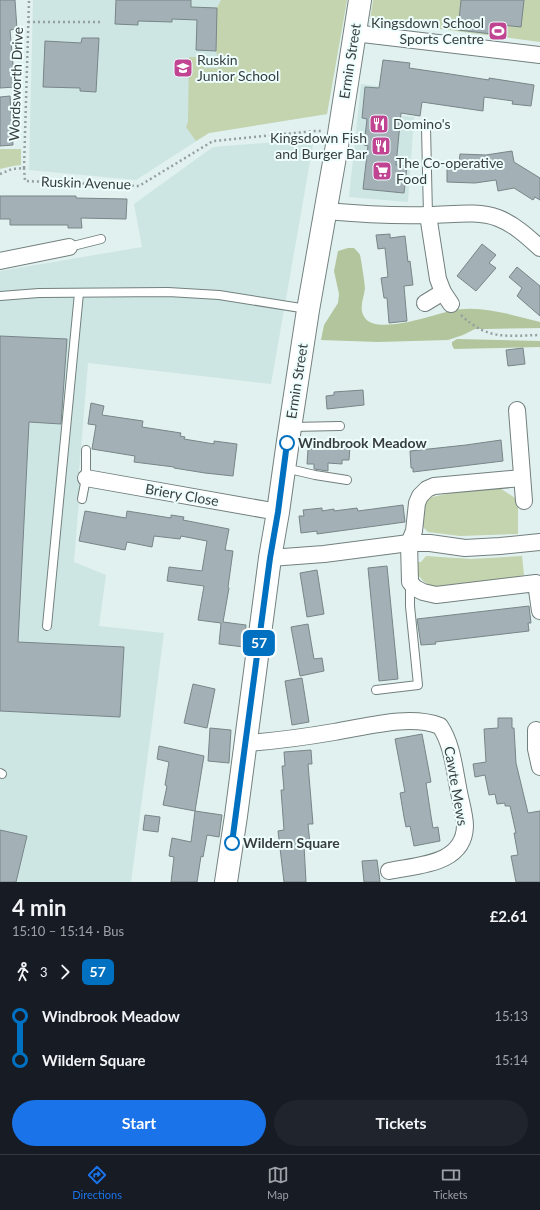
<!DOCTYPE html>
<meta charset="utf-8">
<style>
body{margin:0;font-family:Lato,sans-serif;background:#20242c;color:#f1f3f6;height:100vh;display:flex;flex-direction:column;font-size:15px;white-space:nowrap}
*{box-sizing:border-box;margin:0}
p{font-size:13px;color:#9ea1a6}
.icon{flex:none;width:22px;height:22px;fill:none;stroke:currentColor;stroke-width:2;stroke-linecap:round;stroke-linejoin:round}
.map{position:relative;height:882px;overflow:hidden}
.details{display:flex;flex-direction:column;background:#171b24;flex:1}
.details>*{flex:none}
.badge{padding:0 8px;border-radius:6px;font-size:14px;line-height:26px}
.map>.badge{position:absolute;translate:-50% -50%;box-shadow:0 0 0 2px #fff}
.legs{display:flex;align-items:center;gap:6px;height:44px;padding:0 12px;font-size:13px}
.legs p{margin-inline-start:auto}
.head{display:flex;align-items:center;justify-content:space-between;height:68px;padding:0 12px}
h1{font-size:22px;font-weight:700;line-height:30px}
.action{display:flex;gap:8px;margin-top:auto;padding:8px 12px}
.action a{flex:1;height:46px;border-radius:24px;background:#1a73e8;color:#fff;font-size:16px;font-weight:700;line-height:46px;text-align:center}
.action a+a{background:#20242c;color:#f1f3f6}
ul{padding:0 12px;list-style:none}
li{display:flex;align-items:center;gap:14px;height:44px;font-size:15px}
li i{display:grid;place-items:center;width:6px;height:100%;margin:0 5px;background:currentColor}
li i::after{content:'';width:10px;height:10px;margin:-5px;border:3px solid;border-radius:50%;background:#171b24}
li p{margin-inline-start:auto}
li:first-child i{background:linear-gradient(#0000 50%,currentColor 0)}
li:last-child i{background:linear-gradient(currentColor 50%,#0000 0)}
.tabs{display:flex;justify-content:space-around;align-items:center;height:56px;border-top:1px solid #363941;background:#171b24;font-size:11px;color:#9ea1a6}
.tabs a{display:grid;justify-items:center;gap:2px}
.tabs .selected{color:#1a73e8}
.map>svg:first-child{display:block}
.built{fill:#cde6e3}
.green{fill:#c3d4ae}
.forest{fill:#b3c59c}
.building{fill:#a3b1b6;stroke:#788589}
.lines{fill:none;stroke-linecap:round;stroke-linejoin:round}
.service-casing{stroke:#72807e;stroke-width:10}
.minor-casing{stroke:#72807e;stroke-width:18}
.secondary-casing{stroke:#72807e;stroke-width:24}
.path{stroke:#94a09f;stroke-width:2.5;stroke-dasharray:2 3;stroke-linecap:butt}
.service{stroke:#fff;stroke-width:8}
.minor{stroke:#fff;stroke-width:16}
.secondary{stroke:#fff;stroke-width:22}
.line-1-casing{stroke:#fff;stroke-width:9}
.line-1{stroke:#0070c0;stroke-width:6}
.stop-1-dot{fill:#fff;stroke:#0070c0;stroke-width:2}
.labels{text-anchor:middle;stroke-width:4;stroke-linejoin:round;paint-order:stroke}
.poi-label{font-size:14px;fill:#383e3e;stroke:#eefefd;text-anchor:start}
.street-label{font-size:14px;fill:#383e3e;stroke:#eefefd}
.stop-label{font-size:14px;font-weight:bold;fill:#383e3e;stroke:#eefefd;text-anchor:start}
</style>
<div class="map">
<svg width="540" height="882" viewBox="0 0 540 882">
<rect width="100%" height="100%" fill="#e1f1ef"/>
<!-- built -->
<g class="built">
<polygon points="33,0 347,0 327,114 209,133 136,180 29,170"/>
<polygon points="361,84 394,88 393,115 414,117 408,202 349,197"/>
<polygon points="314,139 271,384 88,363 79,472 80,488 74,562 106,575 99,626 164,633 131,882 0,882 0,271 142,247 134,204 213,147"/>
</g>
<!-- green -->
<g class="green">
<polygon points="221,0 347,0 327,114 209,133 196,141 186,127 188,122 189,57 204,57 204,68 218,68 218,58 216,51 217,8"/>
<polygon points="373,0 540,0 540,42 370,20"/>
<polygon points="0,149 21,149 21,165 13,166 0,169"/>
<polygon points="500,488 518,500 518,534 460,536 428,532 421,525 423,507 428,498 451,493"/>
<polygon points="426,556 471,559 522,556 524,575 516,577 456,584 441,587 431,586 423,581 418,575 417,562 421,562"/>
</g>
<!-- forest -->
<g class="forest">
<path d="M 348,248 L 354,248 C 356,250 359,253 360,255 C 361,258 365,285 365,288 C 364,298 358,309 365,318 C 377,335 433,315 450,311 C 480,304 511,315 540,322 L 540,328 L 486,329 L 475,329 L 463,335 L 448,340 L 378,342 L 321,340 L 324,325 L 338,303 L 339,294 L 334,271 L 338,251 Z"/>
<polygon points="457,339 540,341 540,347 454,349 452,345 452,342"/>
</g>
<!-- building -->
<g class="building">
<polygon points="0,0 15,0 17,29 10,30 15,87 0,88"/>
<polygon points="116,0 191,0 191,7 217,8 216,51 196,50 197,20 172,19 172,22 138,21 138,25 115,24"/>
<polygon points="461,0 524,0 521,27 493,24 492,34 458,30"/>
<polygon points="82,38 99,38 96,92 80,91 80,88 43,87 45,41 81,43"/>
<polygon points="383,60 410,63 409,68 450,74 489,80 489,78 534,85 531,106 512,104 513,101 484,97 483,111 422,102 420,116 401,113 396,165 407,166 404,193 363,189 368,146 364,145 367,119 362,118 365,87 379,88"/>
<polygon points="10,96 13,145 0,146 0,97"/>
<polygon points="512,151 514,162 540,178 540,200 535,197 533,200 514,188 498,191 496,180 475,183 447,182 447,163 459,163 460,154 486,155"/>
<polygon points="0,196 76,196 76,198 127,199 126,219 81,218 82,228 68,228 68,225 10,225 10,219 0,219"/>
<polygon points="390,234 390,238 405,236 408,262 410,261 413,285 404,286 407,321 389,323 387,298 384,298 381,278 388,277 385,248 378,249 376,235"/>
<polygon points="482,244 496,255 489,263 496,268 476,291 457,276"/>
<polygon points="517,267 540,286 540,316 517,296 522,288 509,277"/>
<polygon points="0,336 67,339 61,424 29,422 18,642 124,647 120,717 0,711"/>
<polygon points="523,348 525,364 508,366 506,350"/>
<polygon points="363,390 364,405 327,409 326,396 334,395 334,392"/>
<polygon points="91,403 104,406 102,415 143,421 142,427 181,433 180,436 185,437 184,439 214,444 214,441 237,444 233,476 205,473 174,468 174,467 134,462 135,456 92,449 96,425 88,424"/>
<polygon points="501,440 503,461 413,472 413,468 411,468 410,451 466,445"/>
<polygon points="314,444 350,446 349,460 342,460 342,464 328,463 328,471 314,469 314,464 307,464 308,449 313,449"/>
<polygon points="403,505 405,522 317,534 317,531 301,533 299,516 304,516 303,510 322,508 322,511 334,509 334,511 357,508 358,511"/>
<polygon points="85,511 126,518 127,511 171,518 171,515 184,517 183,520 229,529 225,550 233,551 228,587 229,588 223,622 246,625 244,647 219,644 221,623 198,620 204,586 167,581 169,567 202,571 207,541 181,536 180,539 154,536 152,547 127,542 125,550 79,541"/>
<polygon points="387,566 398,679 379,681 368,568"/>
<polygon points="317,570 324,614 307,617 300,573"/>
<polygon points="529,606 531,623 528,623 529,631 435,642 436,644 421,645 417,619"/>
<polygon points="308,624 314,659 322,658 324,671 300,676 291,627"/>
<polygon points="302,678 309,722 292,725 285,681"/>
<polygon points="193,684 215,689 207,728 184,723"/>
<polygon points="498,718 512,718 512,728 514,728 516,763 528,813 540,811 540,882 516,882 511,856 518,855 514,833 516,833 510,806 505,806 505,803 497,804 495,794 489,795 485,775 475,777 473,764 486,762 484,729 498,728"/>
<polygon points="210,728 231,730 229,763 208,761"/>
<polygon points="422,734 431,782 426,783 431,816 433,828 438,827 440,841 414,846 410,826 406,827 404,817 400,793 405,792 395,739"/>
<polygon points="159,746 204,756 195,811 163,805 167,786 165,785 169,762 157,759"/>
<polygon points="311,750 312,764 308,764 313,824 308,824 310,844 304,845 306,882 284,882 278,831 284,830 281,790 284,790 282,766 285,766 284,752"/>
<polygon points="195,811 222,815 219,837 207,835 203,857 201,856 197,882 171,882 174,857 169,856 172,838 191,842"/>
<polygon points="145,815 160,817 158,832 143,830"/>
<polygon points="0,830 27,836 16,882 0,882"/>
<polygon points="377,860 380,882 364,882 362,861"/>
</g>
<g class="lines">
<defs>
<g id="service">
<polyline points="426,127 428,215"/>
<polyline points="69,247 101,239"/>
<polyline points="0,296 39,293 168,292 219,295 307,309"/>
<polyline points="291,427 340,426"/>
<polyline points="285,468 315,475 347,480"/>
<polyline points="82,499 86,478 86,450"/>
<polyline points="47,626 79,293"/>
<polyline points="376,690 418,685 410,606 410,585"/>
<polyline points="0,773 2,774"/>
</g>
<g id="minor">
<polyline points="354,33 540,55"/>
<path d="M 325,211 C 359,214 394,216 429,215 C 451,215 477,210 498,218 C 514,224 528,237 540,248"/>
<polyline points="428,215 438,279 443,292 451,304"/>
<polyline points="0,261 69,247"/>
<polyline points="425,303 443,292"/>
<polyline points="517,410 524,501"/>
<polyline points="86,478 278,512"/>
<polyline points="522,478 434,486 427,489 420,496 417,503 414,531 409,543 410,582 415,588 423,592 436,595 536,583 540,611"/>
<polyline points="270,558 324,554 409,543 430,543 465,548 500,546 540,542"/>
<polyline points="536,730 536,749 540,767"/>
<path d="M 246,743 C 276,741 305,737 334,732 C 366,727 409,714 440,726 C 452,744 454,767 458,787 C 460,800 465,814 465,826 C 464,865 417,865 389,871"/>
</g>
<polyline id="secondary" points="226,882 236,816 270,558 278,512 288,441 308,310 339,134 360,0"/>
</defs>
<!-- service casing -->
<use href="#service" class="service-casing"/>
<!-- minor casing -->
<use href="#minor" class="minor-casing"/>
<!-- secondary casing -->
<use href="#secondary" class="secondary-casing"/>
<!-- path -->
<g class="path">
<polyline points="28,22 102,22"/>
<polyline points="24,168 29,0"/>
<polyline points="0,174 12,169 24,168 25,181 139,186 213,141 315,131 322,131"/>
<path d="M 461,315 C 487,340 506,336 540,335"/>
</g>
<!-- service -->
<use href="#service" class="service"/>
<!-- minor -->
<use href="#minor" class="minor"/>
<!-- secondary -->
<use href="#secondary" class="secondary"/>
</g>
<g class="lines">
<defs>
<polyline id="line-1" points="232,843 270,558 278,512 287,443"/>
</defs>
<!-- line-1 casing -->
<use href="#line-1" class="line-1-casing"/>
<!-- line-1 -->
<use href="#line-1" class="line-1"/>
</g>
<!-- icons -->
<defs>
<symbol id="stadium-square" viewBox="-11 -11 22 22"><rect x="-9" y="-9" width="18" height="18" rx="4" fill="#c14492" stroke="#eefefd"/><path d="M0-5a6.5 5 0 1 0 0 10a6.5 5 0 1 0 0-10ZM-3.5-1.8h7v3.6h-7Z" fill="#fff"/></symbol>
<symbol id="school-square" viewBox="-11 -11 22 22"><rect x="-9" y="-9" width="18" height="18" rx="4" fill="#c14492" stroke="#eefefd"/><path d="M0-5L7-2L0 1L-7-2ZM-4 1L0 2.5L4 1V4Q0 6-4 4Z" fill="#fff"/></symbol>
<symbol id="restaurant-square" viewBox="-11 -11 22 22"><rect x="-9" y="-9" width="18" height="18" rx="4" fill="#c14492" stroke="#eefefd"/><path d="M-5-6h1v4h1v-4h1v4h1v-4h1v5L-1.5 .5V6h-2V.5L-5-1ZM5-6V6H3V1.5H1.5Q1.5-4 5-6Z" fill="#fff"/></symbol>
<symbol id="supermarket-square" viewBox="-11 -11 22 22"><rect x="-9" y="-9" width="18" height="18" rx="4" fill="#c14492" stroke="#eefefd"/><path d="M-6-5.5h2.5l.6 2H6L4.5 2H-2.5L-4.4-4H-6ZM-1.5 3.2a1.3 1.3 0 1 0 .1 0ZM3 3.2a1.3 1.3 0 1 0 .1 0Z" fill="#fff"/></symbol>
</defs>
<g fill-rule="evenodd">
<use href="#stadium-square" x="487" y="20" width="22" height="22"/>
<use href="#school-square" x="172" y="57" width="22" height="22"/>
<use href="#restaurant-square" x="368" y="113" width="22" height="22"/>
<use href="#restaurant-square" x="370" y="135" width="22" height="22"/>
<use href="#supermarket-square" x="371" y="160" width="22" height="22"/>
</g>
<!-- markers -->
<g class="stop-1-dot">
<circle cx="287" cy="443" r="7"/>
<circle cx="232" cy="843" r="7"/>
</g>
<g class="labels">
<!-- poi labels -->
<g class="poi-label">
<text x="484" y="28" text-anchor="end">Kingsdown School<tspan x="484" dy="16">Sports Centre</tspan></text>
<text x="197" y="65">Ruskin<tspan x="197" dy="16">Junior School</tspan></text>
<text x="393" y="129">Domino's</text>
<text x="367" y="143" text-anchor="end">Kingsdown Fish<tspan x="367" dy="16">and Burger Bar</tspan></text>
<text x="396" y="168">The Co-operative<tspan x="396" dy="16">Food</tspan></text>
</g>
<!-- street labels -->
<g class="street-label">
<text transform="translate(350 61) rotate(-81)" y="5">Ermin Street</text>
<text transform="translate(16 84) rotate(-88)" y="5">Wordsworth Drive</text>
<text transform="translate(86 183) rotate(2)" y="5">Ruskin Avenue</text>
<text transform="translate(297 381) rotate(-81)" y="5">Ermin Street</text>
<text transform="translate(182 495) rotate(10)" y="5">Briery Close</text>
<text transform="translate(456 786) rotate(80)" y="5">Cawte Mews</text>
</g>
<!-- stop labels -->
<g class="stop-label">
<text x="298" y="448">Windbrook Meadow</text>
<text x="243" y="848">Wildern Square</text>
</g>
</g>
</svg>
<b class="badge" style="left:259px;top:643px;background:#0070c0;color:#fff">57</b>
</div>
<section class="details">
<div class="head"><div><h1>4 min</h1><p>15:10 – 15:14 · Bus</p></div><b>£2.61</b></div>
<div class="legs"><svg class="icon" aria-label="walk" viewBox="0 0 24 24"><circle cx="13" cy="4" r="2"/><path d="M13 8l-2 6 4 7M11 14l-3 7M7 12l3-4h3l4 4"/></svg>3<svg class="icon" aria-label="forward" viewBox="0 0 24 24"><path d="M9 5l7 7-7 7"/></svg><b class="badge" style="background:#0070c0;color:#fff">57</b></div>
<ul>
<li><i style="color:#0070c0"></i><b>Windbrook Meadow</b><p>15:13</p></li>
<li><i style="color:#0070c0"></i><b>Wildern Square</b><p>15:14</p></li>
</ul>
<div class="action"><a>Start</a><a>Tickets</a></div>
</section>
<nav class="tabs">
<a class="selected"><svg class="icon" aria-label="directions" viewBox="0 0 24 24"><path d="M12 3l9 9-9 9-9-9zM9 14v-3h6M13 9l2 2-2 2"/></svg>Directions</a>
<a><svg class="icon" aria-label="map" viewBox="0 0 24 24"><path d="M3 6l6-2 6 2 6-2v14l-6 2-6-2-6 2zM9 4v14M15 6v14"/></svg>Map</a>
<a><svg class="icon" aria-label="tickets" viewBox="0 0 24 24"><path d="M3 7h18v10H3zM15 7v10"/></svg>Tickets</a>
</nav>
